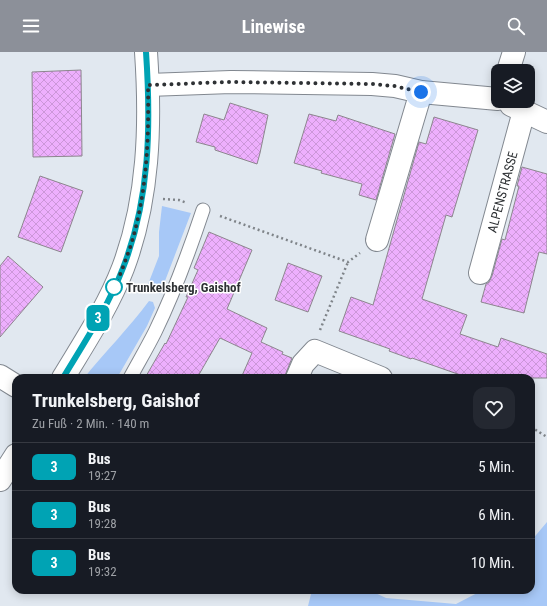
<!DOCTYPE html>
<html lang="de">
<meta charset="utf-8">
<style>
body{margin:0;font-family:"Roboto Condensed",sans-serif;background:#242831;color:#f1f3f6;height:100vh;display:flex;flex-direction:column;font-size:15px;white-space:nowrap}
*{box-sizing:border-box;margin:0}
p{font-size:13px;color:#9ea1a6}
.icon{flex:none;width:22px;height:22px;fill:none;stroke:currentColor;stroke-width:2;stroke-linecap:round;stroke-linejoin:round}
.map{position:relative;flex:1;overflow:hidden}
.sheet{position:absolute;left:12px;top:322px;width:523px;height:220px;display:flex;flex-direction:column;background:#171b24;border-radius:12px;box-shadow:0 2px 10px #0003}
.sheet>*{flex:none}
.badge{padding:0 8px;border-radius:6px;font-size:14px;line-height:26px}
.tools{position:absolute;left:491px;top:12px;display:grid;gap:8px}
.tools a{display:grid;place-items:center;width:44px;height:44px;border-radius:8px;background:#171b24;box-shadow:0 2px 10px #0003;font-size:20px}
.you{position:absolute;width:20px;height:20px;margin:-10px;border:3px solid #fff;border-radius:50%;background:#1a73e8;box-shadow:0 0 0 6px #1a73e833}
.map>.badge{position:absolute;translate:-50% -50%;box-shadow:0 0 0 2px #fff}
.round{display:grid;place-items:center;flex:none;width:42px;height:42px;border-radius:12px;background:#242831}
.overview{display:flex;align-items:center;justify-content:space-between;height:68px;padding:0 20px}
h1{font-size:19px;font-weight:700;line-height:30px}
ul{padding:0;list-style:none}
li{display:flex;align-items:center;gap:12px;height:48px;padding:0 20px;border-top:1px solid #363941}
li div{flex:1}
li b{display:block;font-size:15px}
li em{font-style:normal}
li .badge{min-width:44px;font-weight:700;text-align:center}
header{display:flex;justify-content:space-between;align-items:center;height:52px;padding:0 20px;background:#8c9099;color:#fff;font-size:18px;font-weight:700}
.map>svg:first-child{display:block}
.green{fill:#a7c8f7}
.building{fill:url(#building-cross-hatch);stroke:#8c868e}
.lines{fill:none;stroke-linecap:round;stroke-linejoin:round}
.service-casing{stroke:#828890;stroke-width:15}
.minor-casing{stroke:#828890;stroke-width:24}
.tertiary-casing{stroke:#828890;stroke-width:24}
.path{stroke:#7f8489;stroke-width:2.5;stroke-dasharray:2 3;stroke-linecap:butt}
.service{stroke:#fff;stroke-width:13}
.minor{stroke:#fff;stroke-width:22}
.tertiary{stroke:#fff;stroke-width:22}
.line-casing{stroke:#fff;stroke-width:9}
.line{stroke:#00a3b4;stroke-width:6}
.walk{stroke:#2e3134;stroke-width:4;stroke-dasharray:0 7.2}
.stop-dot{fill:#fff;stroke:#00a3b4;stroke-width:2}
.labels{text-anchor:middle;stroke-width:3;stroke-linejoin:round;paint-order:stroke}
.street-label{font-size:13px;fill:#2e3134;stroke:#fff}
.stop-label{font-size:13px;font-weight:bold;fill:#2e3134;stroke:#fff;text-anchor:start}
</style>
<header><svg class="icon" aria-label="menu" viewBox="0 0 24 24"><path d="M4 6h16M4 12h16M4 18h16"/></svg>Linewise<svg class="icon" aria-label="search" viewBox="0 0 24 24"><circle cx="10" cy="10" r="6"/><path d="M15 15l6 6"/></svg></header>
<div class="map">
<svg width="547" height="554" viewBox="0 0 547 554">
<defs>
<pattern id="building-cross-hatch" width="8" height="8" patternUnits="userSpaceOnUse"><rect width="8" height="8" fill="#edaffd"/><path d="M0 0l8 8M0 8l8-8" fill="none" stroke="#cc97d9"/></pattern>
</defs>
<rect width="100%" height="100%" fill="#e1e8f0"/>
<!-- green -->
<g class="green">
<polygon points="162,154 191,161 160,242 147,235 159,204 159,180"/>
<path d="M 149,249 L 153,250 L 155,256 L 147,274 L 117,326 L 84,326 C 105,300 129,276 149,249 Z"/>
<polygon points="547,470 547,554 308,554 312,538 369,538 386,546 456,552 483,538 531,538 531,489"/>
</g>
<!-- building -->
<g class="building">
<polygon points="81,18 82,104 33,105 32,20"/>
<polygon points="230,51 268,63 260,101 257,112 215,98 215,95 196,90 204,62 224,68"/>
<polygon points="309,62 336,69 338,63 395,82 376,148 359,143 362,132 321,121 322,119 294,111"/>
<polygon points="434,65 478,78 452,165 446,163 422,247 467,263 460,282 498,295 501,286 547,302 547,326 469,326 412,306 411,307 389,299 390,297 339,279 351,245 373,253 419,90 426,92"/>
<polygon points="522,115 547,122 547,202 539,200 524,261 481,250 486,232 489,230 492,224 502,187 505,188 519,134 517,134"/>
<polygon points="40,124 83,139 61,200 18,185"/>
<polygon points="209,180 252,198 227,257 267,276 261,290 283,300 282,302 292,306 284,326 241,326 252,301 220,286 197,326 145,326 165,291 166,292 188,245 186,245 198,218 194,216"/>
<polygon points="8,204 43,235 0,285 0,214"/>
<polygon points="288,211 322,224 308,260 275,248"/>
</g>
<g class="lines">
<defs>
<path id="service" d="M 130,326 C 138,311 147,296 155,280 C 174,241 189,200 203,158"/>
<g id="minor">
<polyline points="508,19 514,0"/>
<polyline points="148,33 231,30 372,32 395,34 421,40 498,47"/>
<polyline points="511,53 547,70"/>
<polyline points="377,188 421,40"/>
<path id="s1" d="M 480,221 L 524,59"/>
<polyline points="0,324 16,334"/>
<polyline points="297,326 303,312 315,299 381,326"/>
</g>
<g id="tertiary">
<path d="M 63,326 C 84,291 108,255 123,216 C 149,147 151,73 146,0"/>
<polyline points="0,428 16,403"/>
</g>
</defs>
<!-- service casing -->
<use href="#service" class="service-casing"/>
<!-- minor casing -->
<use href="#minor" class="minor-casing"/>
<!-- tertiary casing -->
<use href="#tertiary" class="tertiary-casing"/>
<!-- path -->
<g class="path">
<polyline points="163,147 179,148 187,151"/>
<polyline points="220,164 348,210 360,201"/>
<polyline points="320,278 348,210"/>
<polyline points="531,375 547,385"/>
</g>
<!-- service -->
<use href="#service" class="service"/>
<!-- minor -->
<use href="#minor" class="minor"/>
<!-- tertiary -->
<use href="#tertiary" class="tertiary"/>
</g>
<g class="lines">
<defs>
<path id="line" d="M 63,326 C 84,291 108,255 123,216 C 150,147 151,73 146,0"/>
</defs>
<!-- line casing -->
<use href="#line" class="line-casing"/>
<!-- line -->
<use href="#line" class="line"/>
<!-- walk -->
<path class="walk" d="M 114,235 C 121,223 125,209 130,196 C 147,142 149,88 148,33 L 231,30 L 372,32 L 394,34 L 421,40"/>
</g>
<!-- markers -->
<circle class="stop-dot" cx="114" cy="235" r="8"/>
<g class="labels">
<!-- street labels -->
<g class="street-label">
<text dy="5" stroke="none"><textPath href="#s1" startOffset="84">ALPENSTRASSE</textPath></text>
</g>
<!-- stop labels -->
<g class="stop-label">
<text x="126" y="240">Trunkelsberg, Gaishof</text>
</g>
</g>
</svg>
<div class="tools">
<a><svg class="icon" aria-label="layers" viewBox="0 0 24 24"><path d="M12 4l9 5-9 5-9-5zM3 14l9 5 9-5"/></svg></a>
</div>
<div class="you" style="left:421px;top:40px"></div>
<b class="badge" style="left:98px;top:266px;background:#00a3b4;color:#fff">3</b>
<section class="sheet">
<div class="overview"><div><h1>Trunkelsberg, Gaishof</h1><p>Zu Fuß · 2 Min. · 140 m</p></div><a class="round"><svg class="icon" aria-label="heart" viewBox="0 0 24 24"><path d="M12 20l-8-8c-3-5 5-10 8-4 3-6 11-1 8 4z"/></svg></a></div>
<ul>
<li><span class="badge" style="background:#00a3b4;color:#fff">3</span><div><b>Bus</b><p>19:27</p></div><em>5 Min.</em></li>
<li><span class="badge" style="background:#00a3b4;color:#fff">3</span><div><b>Bus</b><p>19:28</p></div><em>6 Min.</em></li>
<li><span class="badge" style="background:#00a3b4;color:#fff">3</span><div><b>Bus</b><p>19:32</p></div><em>10 Min.</em></li>
</ul>
</section>
</div>
